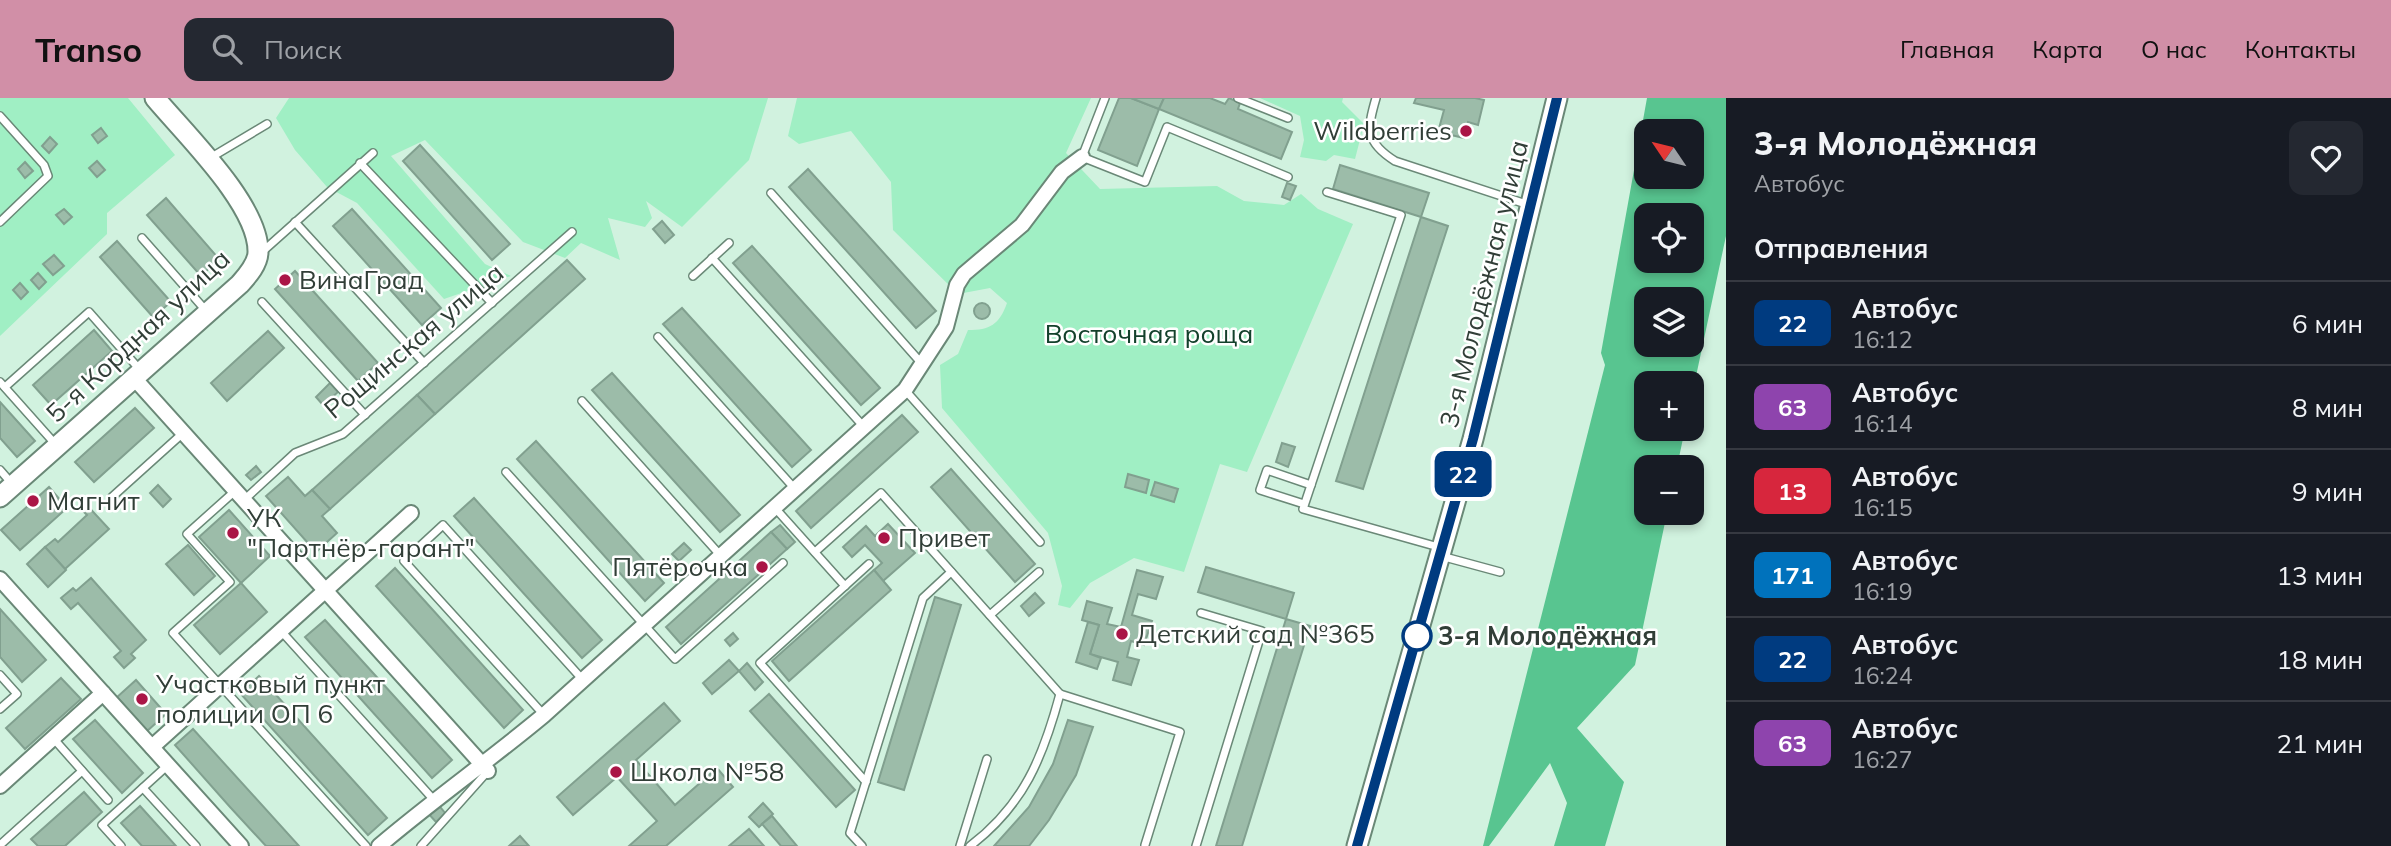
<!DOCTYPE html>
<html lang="ru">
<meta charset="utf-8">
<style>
body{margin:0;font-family:Mulish,sans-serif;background:#242831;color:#f1f3f6;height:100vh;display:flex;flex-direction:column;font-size:26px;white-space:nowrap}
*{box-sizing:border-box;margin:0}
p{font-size:23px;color:#9ea1a6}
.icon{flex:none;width:38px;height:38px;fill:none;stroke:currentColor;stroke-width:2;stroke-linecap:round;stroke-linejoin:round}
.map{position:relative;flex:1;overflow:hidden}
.sheet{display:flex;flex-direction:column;background:#171b24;width:665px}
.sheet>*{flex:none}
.badge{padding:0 14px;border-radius:10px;font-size:24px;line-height:46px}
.needle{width:46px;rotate:305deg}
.fabs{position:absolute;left:1634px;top:21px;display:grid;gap:14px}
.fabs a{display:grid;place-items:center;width:70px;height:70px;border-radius:14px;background:#171b24;box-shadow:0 4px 10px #0003;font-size:35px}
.map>.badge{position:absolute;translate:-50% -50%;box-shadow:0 0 0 4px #fff}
h2{padding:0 28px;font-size:26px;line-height:63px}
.round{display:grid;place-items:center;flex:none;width:74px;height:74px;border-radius:14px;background:#242831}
.summary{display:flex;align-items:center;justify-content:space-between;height:119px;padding:0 28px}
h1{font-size:33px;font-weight:800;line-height:52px}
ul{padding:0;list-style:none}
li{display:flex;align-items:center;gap:21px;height:84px;padding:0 28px;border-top:2px solid #363941}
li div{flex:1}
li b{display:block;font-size:26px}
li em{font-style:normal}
li .badge{min-width:77px;font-weight:700;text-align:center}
header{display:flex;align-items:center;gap:42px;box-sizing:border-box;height:98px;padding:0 35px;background:#d18fa7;color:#111}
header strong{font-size:33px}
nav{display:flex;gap:38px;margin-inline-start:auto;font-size:24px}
.search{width:490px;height:63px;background:#242831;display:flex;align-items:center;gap:18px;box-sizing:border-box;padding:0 24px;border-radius:14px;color:#9ea1a6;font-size:26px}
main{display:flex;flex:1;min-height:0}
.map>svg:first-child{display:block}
.green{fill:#a0efc4}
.forest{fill:#58c590;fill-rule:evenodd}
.building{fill:#9cbca9;stroke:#81a08f;stroke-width:2}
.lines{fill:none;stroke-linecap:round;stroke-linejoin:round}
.service-casing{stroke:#6a8877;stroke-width:10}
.minor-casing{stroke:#6a8877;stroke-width:18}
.secondary-casing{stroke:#6a8877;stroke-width:23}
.service{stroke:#fff;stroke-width:7}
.minor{stroke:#fff;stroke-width:14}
.secondary{stroke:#fff;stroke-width:19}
.line-casing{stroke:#fff;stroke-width:16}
.line{stroke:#003b80;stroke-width:10}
.poi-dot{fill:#aa1546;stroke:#fff;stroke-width:2.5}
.stop-dot{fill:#fff;stroke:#003b80;stroke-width:3.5}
.labels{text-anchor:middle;stroke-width:5;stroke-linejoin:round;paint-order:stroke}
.poi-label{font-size:26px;fill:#313e37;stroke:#fff;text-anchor:start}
.street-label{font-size:26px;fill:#313e37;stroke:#fff}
.park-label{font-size:26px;fill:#13412c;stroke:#fff}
.stop-label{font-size:26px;font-weight:bold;fill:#313e37;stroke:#fff;text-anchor:start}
</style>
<header>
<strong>Transo</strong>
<div class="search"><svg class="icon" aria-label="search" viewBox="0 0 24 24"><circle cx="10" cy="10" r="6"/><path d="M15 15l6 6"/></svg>Поиск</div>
<nav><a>Главная</a><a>Карта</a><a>О нас</a><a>Контакты</a></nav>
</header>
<main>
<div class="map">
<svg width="1726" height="748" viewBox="0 0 1726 748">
<rect width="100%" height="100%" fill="#d1f2df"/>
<!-- green -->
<g class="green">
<polygon points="0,0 128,0 175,57 107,115 107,136 0,238"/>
<polygon points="289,0 768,0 749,62 682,129 646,103 652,120 645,129 608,120 620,162 581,145 565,160 523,144 425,42 391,58 485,166 511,178 444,201 357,105 327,89 295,52 276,20"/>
<path d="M 797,0 L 1091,0 L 1066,55 L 1100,91 L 1217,88 L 1244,103 L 1284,107 L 1301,96 L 1318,111 L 1353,126 L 1247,374 L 1220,366 L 1184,474 L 1134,460 L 1090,485 L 1070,510 L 1058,507 L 1062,488 L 1048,435 L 942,310 L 940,267 L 958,256 L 968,232 C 990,232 999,227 1007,205 L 990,190 L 958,196 L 893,132 L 891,84 L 851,33 L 799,46 L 788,38 Z"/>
<polygon points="1260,0 1343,0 1342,4 1364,26 1355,61 1334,57 1326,63 1300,59 1304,42 1300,18"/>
</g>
<!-- forest -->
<path class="forest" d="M 1647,0 L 1726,0 L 1726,138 L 1692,297 L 1692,285 L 1647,285 L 1647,331 L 1685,331 L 1677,369 L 1647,369 L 1647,415 L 1667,415 L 1635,567 L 1577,630 L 1624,684 L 1605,748 L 1554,748 L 1567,705 L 1550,665 L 1489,748 L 1483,748 L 1605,267 L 1601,255 ZM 1647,33 L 1692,33 L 1692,79 L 1647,79 ZM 1647,117 L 1692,117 L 1692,163 L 1647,163 ZM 1647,201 L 1692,201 L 1692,247 L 1647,247 Z"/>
<!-- building -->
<g class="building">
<polygon points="1119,0 1131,0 1159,11 1137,68 1098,52"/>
<polygon points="1131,0 1164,0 1159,11"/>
<polygon points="1164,0 1210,0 1225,6 1229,0 1240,5 1238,11 1292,34 1281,61 1159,11"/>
<polygon points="1416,0 1475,0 1484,2 1478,27 1468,24 1464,40 1438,34 1444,12 1414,5"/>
<polygon points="101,30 107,38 98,45 92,37"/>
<polygon points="50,39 57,46 49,55 42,48"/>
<polygon points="420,47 510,146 492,162 403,63"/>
<polygon points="97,63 105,72 97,79 89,70"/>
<polygon points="25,64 33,73 25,80 18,71"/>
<polygon points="1340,67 1429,95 1421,119 1448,128 1363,391 1336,383 1421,119 1333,91"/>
<polygon points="808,71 936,213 916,230 789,89"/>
<polygon points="1287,85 1296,88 1290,102 1282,99"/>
<polygon points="166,100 219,161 201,178 147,117"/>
<polygon points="64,111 72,119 64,126 56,117"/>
<polygon points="352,111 441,210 422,227 333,128"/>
<polygon points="662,123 674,137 665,145 653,131"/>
<polygon points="117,143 171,204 153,219 100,159"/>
<polygon points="752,148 880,290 861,307 733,165"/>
<polygon points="54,157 64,168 53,177 43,166"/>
<polygon points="567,162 585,181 435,316 417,297"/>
<polygon points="295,173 378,265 358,283 275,191"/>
<polygon points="38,175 46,184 39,191 31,182"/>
<polygon points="20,185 28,194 21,201 13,192"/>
<circle cx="982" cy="213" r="8"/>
<polygon points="682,210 811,352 792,369 663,226"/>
<polygon points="94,232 112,253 51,307 33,287"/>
<polygon points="268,233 284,250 227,303 211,285"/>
<polygon points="612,275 740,417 720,434 592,292"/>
<polygon points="330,285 338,294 323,307 316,299"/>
<polygon points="417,297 435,316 330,411 312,392"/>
<polygon points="0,304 35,343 17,359 0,340"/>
<polygon points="135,310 154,330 94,384 75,364"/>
<polygon points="902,317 918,334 811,430 796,413"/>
<polygon points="536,343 664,485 645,503 517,361"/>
<polygon points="1282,345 1295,349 1288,369 1276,364"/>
<polygon points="256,368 261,374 251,382 246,377"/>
<polygon points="951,371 1035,466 1015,484 931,389"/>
<polygon points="1128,376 1149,382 1146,395 1125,389"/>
<polygon points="288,379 305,398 312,392 330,411 322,418 337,435 316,454 266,398"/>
<polygon points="1155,384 1178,391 1174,404 1151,397"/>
<polygon points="158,387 171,401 163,409 150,395"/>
<polygon points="49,389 67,410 20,452 1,432"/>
<polygon points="474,400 602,542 582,560 454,418"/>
<polygon points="84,404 109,431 65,471 45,449 55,441 58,444 87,417 79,409"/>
<polygon points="229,412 270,458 241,485 199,439"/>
<polygon points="888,426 915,455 883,483 874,472 882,465 865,447 852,459 843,449 866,428 875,438"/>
<polygon points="780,427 795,444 787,451 771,434"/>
<polygon points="771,434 787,451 681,546 666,529"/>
<polygon points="684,445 691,452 679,463 672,456"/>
<polygon points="188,447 215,478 194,497 166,466"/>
<polygon points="45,449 66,472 48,489 27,466"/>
<polygon points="1206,469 1294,495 1286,521 1198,494"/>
<polygon points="395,470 523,612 504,630 376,488"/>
<polygon points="874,472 891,492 789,583 772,563"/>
<polygon points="1137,472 1163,479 1156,501 1138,496 1132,517 1152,523 1144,547 1131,543 1127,559 1139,562 1131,587 1113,582 1118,564 1090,556 1099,527 1082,522 1087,503 1112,510 1107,526 1121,529"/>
<polygon points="91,480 146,542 131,556 135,560 124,570 114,559 121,553 78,505 71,511 61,500 73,490 76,493"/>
<polygon points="241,485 267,514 220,556 194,527"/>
<polygon points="1035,495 1044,505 1029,518 1021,508"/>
<polygon points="935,499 961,507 904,692 878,684"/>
<polygon points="0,511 46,562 22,584 0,559"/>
<polygon points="1286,521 1310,528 1242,748 1216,748"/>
<polygon points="325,522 452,662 432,680 305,539"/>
<polygon points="1088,524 1099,527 1090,556 1101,560 1097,571 1076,564"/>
<polygon points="733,535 738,541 730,548 725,542"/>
<polygon points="729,562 739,573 712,596 703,585"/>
<polygon points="747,565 763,584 755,592 739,573"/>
<polygon points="259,578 387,720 368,737 240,595"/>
<polygon points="61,580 81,601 25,651 6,630"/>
<polygon points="136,582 166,616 146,634 116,600"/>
<polygon points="769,596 855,692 836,709 750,613"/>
<polygon points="664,605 680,623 636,662 675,707 717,670 733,689 666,748 629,748 657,723 617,679 573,717 557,699"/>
<polygon points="95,622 143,675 122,695 73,641"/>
<polygon points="1068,622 1093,629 1076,677 1049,722 1029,748 994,748 1029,709 1053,666"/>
<polygon points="193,631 299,748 266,748 230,709 175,647"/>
<polygon points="84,694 102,714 65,748 38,748 31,741"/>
<polygon points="437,705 445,715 436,724 427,714"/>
<polygon points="763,705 773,716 759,729 749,719"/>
<polygon points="140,708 176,748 142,748 121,725"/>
<polygon points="772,718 797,748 781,748 762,726"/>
<polygon points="749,731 764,748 729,748"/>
<polygon points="520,738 529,748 509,748"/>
</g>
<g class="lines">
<defs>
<g id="service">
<polyline points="1105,0 1082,59 1145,84 1167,29 1288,79"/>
<polyline points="1238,0 1288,20"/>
<path d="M 1376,0 C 1367,31 1365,44 1395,63 L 1529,107"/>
<polyline points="0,18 44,67 48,78 0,124"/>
<polyline points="210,60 267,26"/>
<polyline points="360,65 492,205"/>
<polyline points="1327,94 1401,117 1303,411 1442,450"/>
<polyline points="771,95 923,267"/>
<polyline points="295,124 424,265"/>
<polyline points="142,140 208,215"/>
<polyline points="262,154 373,55"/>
<polyline points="712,160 864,329"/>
<polyline points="693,178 729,145"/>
<polyline points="262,204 365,317"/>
<polyline points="658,239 795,391"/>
<polyline points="0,284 57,348"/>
<polyline points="5,289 89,214 141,273"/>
<polyline points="905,292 1040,444"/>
<polyline points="582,303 721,458"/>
<polyline points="0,372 13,387"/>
<polyline points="506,374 675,561 783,465"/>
<polyline points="235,393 187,436 230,484 173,535 366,748"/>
<polyline points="112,399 183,335"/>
<polyline points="244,402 295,355 343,336 572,134"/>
<polyline points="1304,406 1260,392 1267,372 1311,387"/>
<polyline points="775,410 845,488"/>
<polyline points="815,454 881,395 1060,596 1180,634 1145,747"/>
<polyline points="1441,458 1500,474"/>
<polyline points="990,517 1039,474"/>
<polyline points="281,533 433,701"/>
<polyline points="0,577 17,596 0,611"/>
<polyline points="544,617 404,463 443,427 583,582"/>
<polyline points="53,640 108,702"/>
<polyline points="866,684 760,565 869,466"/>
<polyline points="143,690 196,748"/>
<polyline points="0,747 82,673"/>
<polyline points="121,748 102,727 168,667"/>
<polyline points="421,748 488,673"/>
<polyline points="862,748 850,735 923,500 951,474"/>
<polyline points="960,748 987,661"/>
<path d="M 970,748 C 1024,707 1043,659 1060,596"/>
<polyline points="1196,748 1262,533 1201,515"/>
</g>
<g id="minor">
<polyline points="134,280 488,673"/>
<polyline points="0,481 241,748"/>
<polyline points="152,649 411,415"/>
<polyline points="0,688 103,595"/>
<path d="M 379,748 C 433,702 490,662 544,617 L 905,292 L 946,229 L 957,187 L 964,176 L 1022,127 L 1062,74 L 1082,59"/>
</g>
<g id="secondary">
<path d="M 0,399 L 240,186 C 247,178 258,166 258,154 C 259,107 185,36 155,0"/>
<polyline points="1357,748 1473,341 1557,0"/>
</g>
</defs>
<!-- service casing -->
<use href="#service" class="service-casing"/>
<!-- minor casing -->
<use href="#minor" class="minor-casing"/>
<!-- secondary casing -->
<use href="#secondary" class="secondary-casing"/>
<!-- service -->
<use href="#service" class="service"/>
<!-- minor -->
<use href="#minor" class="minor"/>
<!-- secondary -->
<use href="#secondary" class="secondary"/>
</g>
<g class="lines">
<defs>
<polyline id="line" points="1357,748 1473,341 1557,0"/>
</defs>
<!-- line casing -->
<use href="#line" class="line-casing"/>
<!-- line -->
<use href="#line" class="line"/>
</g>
<!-- markers -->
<g class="poi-dot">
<circle cx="1466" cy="33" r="7"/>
<circle cx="285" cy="182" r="7"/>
<circle cx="33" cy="403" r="7"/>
<circle cx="233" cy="435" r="7"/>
<circle cx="884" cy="440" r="7"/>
<circle cx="762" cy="469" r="7"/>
<circle cx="1122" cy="536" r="7"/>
<circle cx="142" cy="601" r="7"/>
<circle cx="616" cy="674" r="7"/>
</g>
<circle class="stop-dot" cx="1417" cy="538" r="14"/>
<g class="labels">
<!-- poi labels -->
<g class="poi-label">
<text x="1452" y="42" text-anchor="end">Wildberries</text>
<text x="299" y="191">ВинаГрад</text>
<text x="47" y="412">Магнит</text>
<text x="247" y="429">УК<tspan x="247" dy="30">"Партнёр-гарант"</tspan></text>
<text x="898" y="449">Привет</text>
<text x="748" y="478" text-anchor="end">Пятёрочка</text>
<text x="1136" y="545">Детский сад №365</text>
<text x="156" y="595">Участковый пункт<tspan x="156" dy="30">полиции ОП 6</tspan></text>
<text x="630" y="683">Школа №58</text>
</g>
<!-- street labels -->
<g class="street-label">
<text transform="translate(1484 186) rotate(-76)" y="9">3-я Молодёжная улица</text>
<text transform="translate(138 238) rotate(-43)" y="9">5-я Кордная улица</text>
<text transform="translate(414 243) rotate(-40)" y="9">Рощинская улица</text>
</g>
<!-- park labels -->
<g class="park-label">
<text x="1149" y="245">Восточная роща</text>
</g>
<!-- stop labels -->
<g class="stop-label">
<text x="1438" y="547">3-я Молодёжная</text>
</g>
</g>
</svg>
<div class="fabs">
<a><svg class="needle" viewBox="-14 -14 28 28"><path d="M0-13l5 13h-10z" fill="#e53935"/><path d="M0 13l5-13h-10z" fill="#9ea1a6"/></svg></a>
<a><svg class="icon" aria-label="locate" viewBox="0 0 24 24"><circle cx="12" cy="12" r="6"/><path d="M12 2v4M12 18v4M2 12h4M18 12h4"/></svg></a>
<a><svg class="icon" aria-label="layers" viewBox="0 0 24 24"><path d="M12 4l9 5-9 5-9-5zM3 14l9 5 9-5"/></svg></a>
<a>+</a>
<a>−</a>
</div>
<b class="badge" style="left:1463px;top:376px;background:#003b80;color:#fff">22</b>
</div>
<section class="sheet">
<div class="summary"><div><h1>3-я Молодёжная</h1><p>Автобус</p></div><a class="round"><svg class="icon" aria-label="heart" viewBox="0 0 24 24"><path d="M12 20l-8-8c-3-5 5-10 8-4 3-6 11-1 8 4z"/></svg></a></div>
<h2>Отправления</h2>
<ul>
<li><span class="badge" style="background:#003b80;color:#fff">22</span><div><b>Автобус</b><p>16:12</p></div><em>6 мин</em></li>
<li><span class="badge" style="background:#8e44ad;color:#fff">63</span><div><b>Автобус</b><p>16:14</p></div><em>8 мин</em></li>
<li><span class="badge" style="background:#d7263d;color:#fff">13</span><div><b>Автобус</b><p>16:15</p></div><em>9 мин</em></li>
<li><span class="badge" style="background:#0072bc;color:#fff">171</span><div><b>Автобус</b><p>16:19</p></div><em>13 мин</em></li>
<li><span class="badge" style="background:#003b80;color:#fff">22</span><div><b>Автобус</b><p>16:24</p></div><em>18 мин</em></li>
<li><span class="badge" style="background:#8e44ad;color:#fff">63</span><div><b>Автобус</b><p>16:27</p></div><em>21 мин</em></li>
</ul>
</section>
</main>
